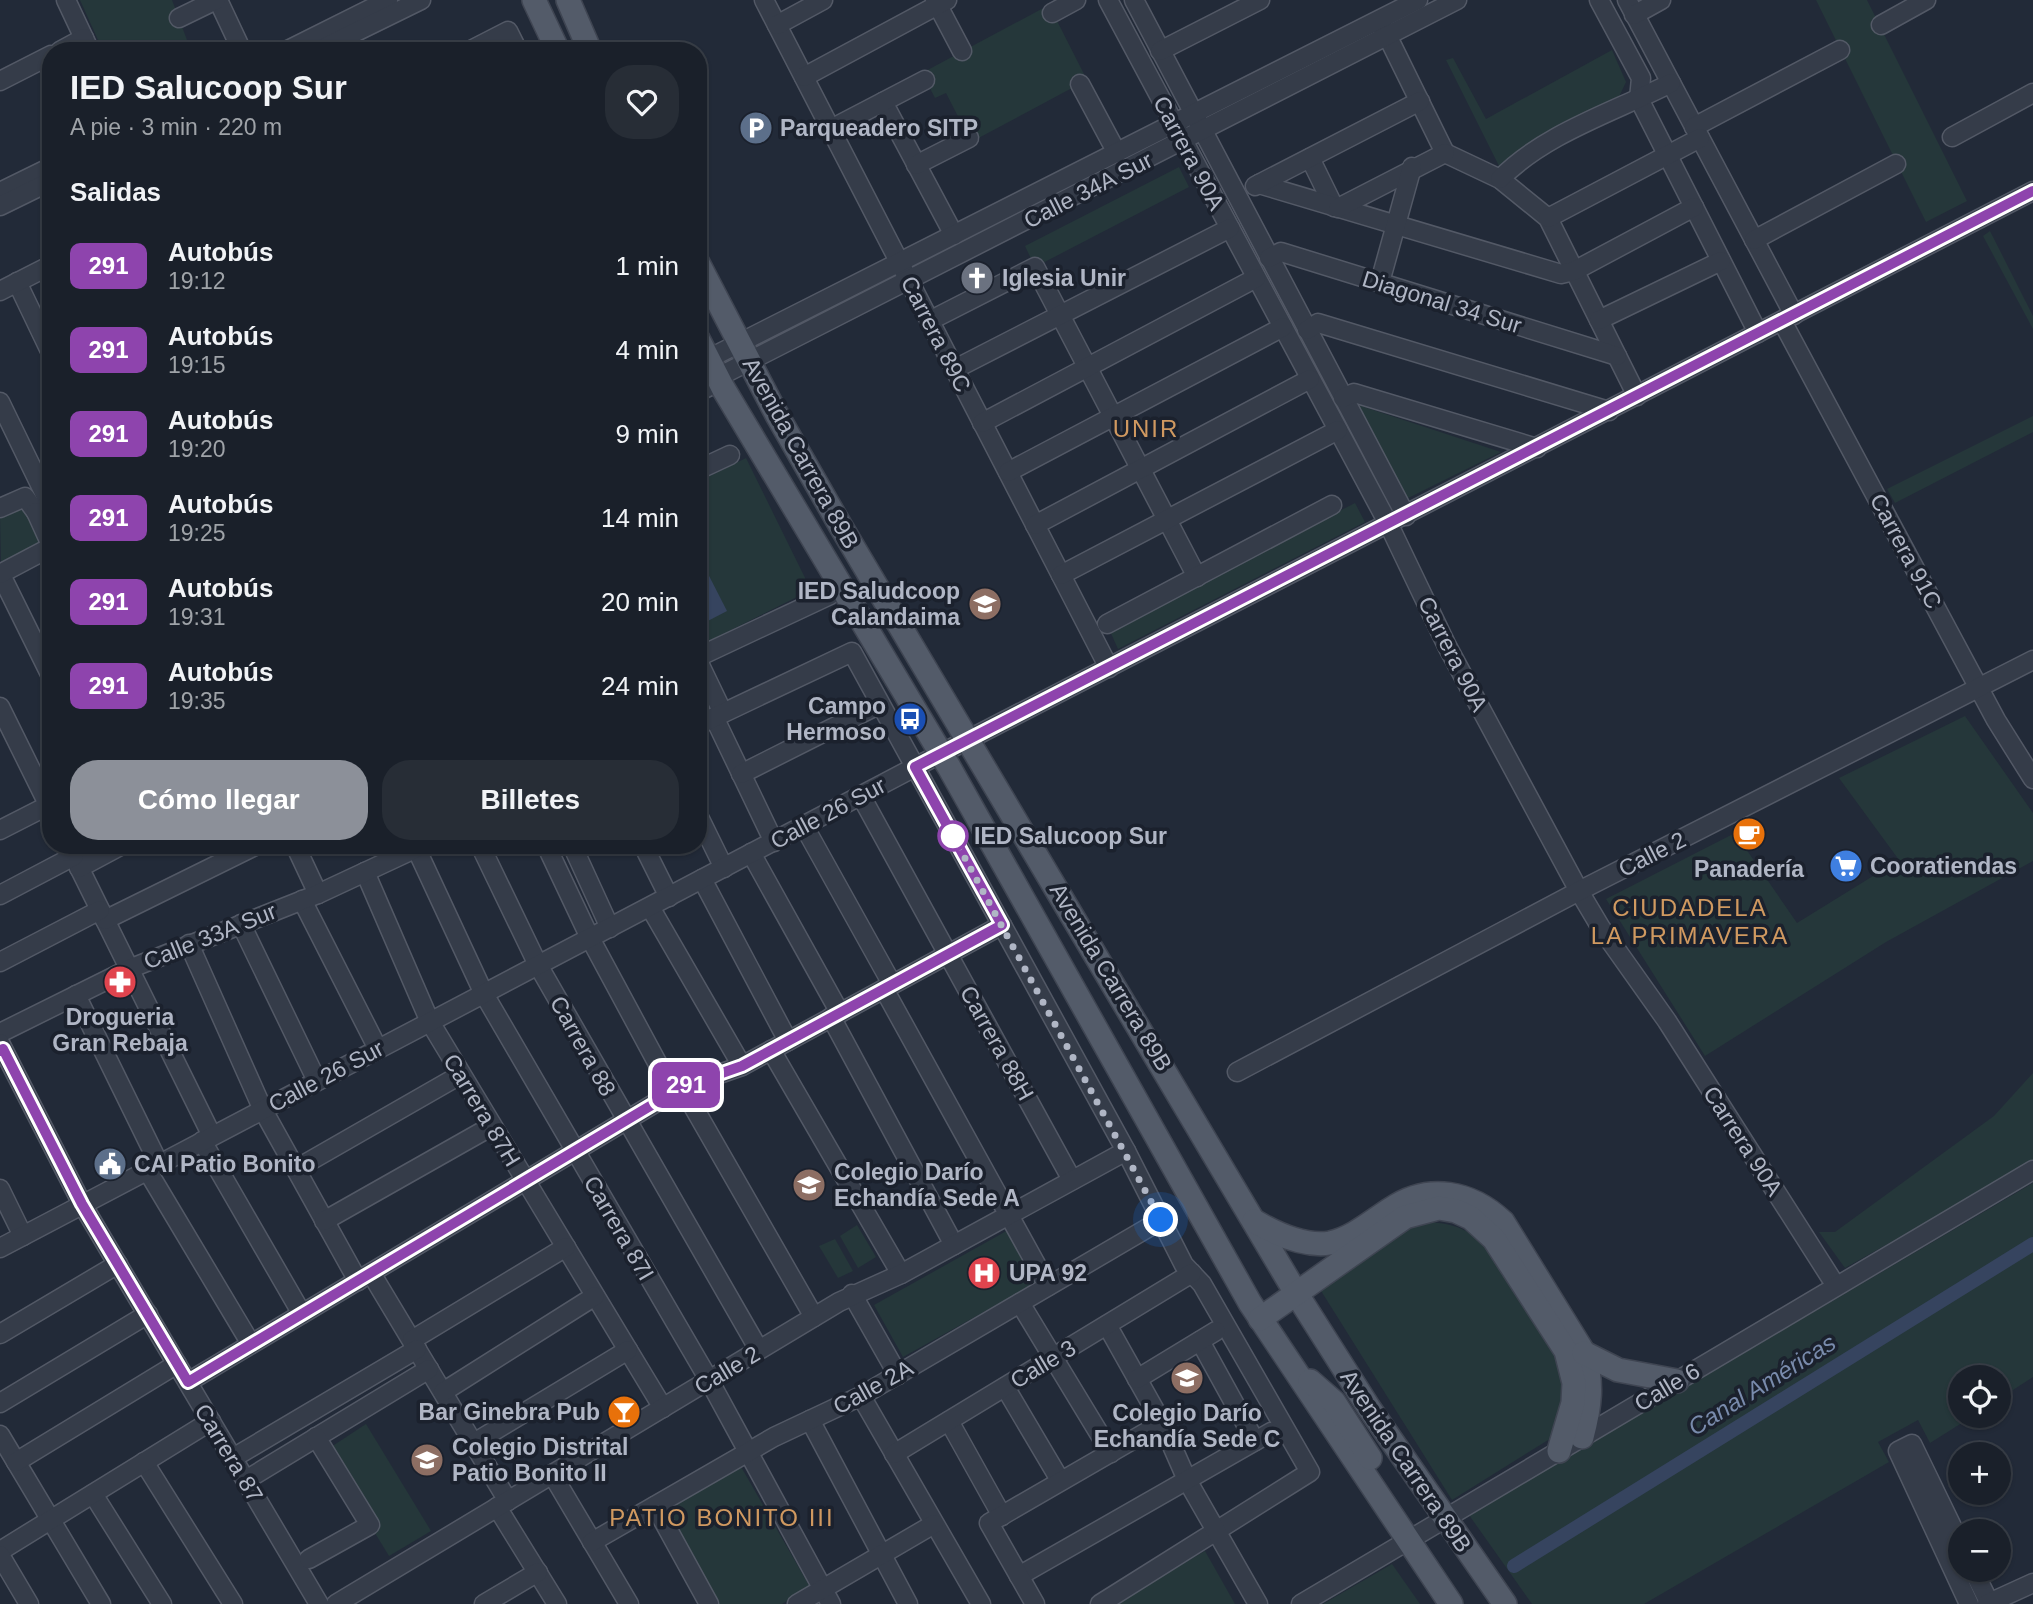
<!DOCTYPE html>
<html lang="es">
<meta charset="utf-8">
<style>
body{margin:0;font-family:Arial,sans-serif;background:#272d36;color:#f1f3f6;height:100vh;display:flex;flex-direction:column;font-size:26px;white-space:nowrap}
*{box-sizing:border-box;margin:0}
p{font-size:23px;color:#9fa3a8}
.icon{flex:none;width:38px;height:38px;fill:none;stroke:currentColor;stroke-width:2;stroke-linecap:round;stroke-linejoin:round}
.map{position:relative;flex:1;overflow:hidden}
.sheet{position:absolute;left:42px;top:42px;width:665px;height:812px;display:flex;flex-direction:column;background:#1a202a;border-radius:28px;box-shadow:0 2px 5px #0004,0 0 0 2px #383e47}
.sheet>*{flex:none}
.badge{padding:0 14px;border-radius:10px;font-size:24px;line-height:46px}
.controls{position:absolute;left:1948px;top:1365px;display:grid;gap:14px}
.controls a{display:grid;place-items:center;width:63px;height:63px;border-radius:50%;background:#1a202a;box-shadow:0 2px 5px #0004,0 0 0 2px #383e47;font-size:35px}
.you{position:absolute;width:35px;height:35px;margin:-18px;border:5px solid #fff;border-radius:50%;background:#1a73e8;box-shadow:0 0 0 10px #1a73e833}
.map>.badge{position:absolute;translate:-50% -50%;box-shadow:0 0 0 4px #fff}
h2{padding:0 28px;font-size:26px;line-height:63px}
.round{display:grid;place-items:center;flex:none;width:74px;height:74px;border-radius:28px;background:#272d36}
.headline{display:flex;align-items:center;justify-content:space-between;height:119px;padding:0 28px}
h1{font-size:33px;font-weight:700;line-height:52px}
.primary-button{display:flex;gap:14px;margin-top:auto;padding:14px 28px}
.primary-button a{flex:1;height:80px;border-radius:28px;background:#8c9099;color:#fff;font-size:28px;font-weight:700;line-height:80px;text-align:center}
.primary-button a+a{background:#272d36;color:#f1f3f6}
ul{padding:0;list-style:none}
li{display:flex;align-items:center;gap:21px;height:84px;padding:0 28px}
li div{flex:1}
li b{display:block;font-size:26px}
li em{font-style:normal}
li .badge{min-width:77px;font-weight:700;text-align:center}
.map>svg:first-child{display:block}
.green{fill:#25373a}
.water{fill:#36445f}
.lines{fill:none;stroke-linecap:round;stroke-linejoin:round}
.canal{stroke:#36445f;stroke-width:14}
.minor-casing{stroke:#535966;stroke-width:21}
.major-casing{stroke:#3f4552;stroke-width:26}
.minor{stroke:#353c49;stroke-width:18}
.major{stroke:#535b69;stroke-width:23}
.line-casing{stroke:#fff;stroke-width:16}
.line{stroke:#8e44ad;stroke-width:10}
.walk{stroke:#b0b6c5;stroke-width:7;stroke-dasharray:0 12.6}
.stop-dot{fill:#fff;stroke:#8e44ad;stroke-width:3.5}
.labels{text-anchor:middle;stroke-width:7;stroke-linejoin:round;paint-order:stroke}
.poi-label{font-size:23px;font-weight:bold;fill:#b0b6c5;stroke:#1b212d;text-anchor:start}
.street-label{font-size:23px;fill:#b0b6c5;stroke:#1b212d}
.stop-label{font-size:23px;font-weight:bold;fill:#b0b6c5;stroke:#1b212d;text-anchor:start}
.neighbourhood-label{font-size:24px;letter-spacing:2px;fill:#d09960;stroke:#1b212d}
.water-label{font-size:24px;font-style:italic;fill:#798bac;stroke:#1b212d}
</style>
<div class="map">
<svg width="2033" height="1604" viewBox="0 0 2033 1604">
<rect width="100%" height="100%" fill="#222a38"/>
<!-- green -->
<g class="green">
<polygon points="80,0 172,0 187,40 163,51 103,51"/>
<polygon points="1816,0 1867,0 1967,201 1926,222"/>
<polygon points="1049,5 1087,80 971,142 946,93 935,98 922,73"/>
<polygon points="1612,50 1626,82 1617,101 1500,168 1446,60 1453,58 1486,119"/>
<polygon points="1179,167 1189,187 1035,267 1025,246"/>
<polygon points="1990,231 2033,316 2033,329 1983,236"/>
<polygon points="1358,405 1501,452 1404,500"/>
<polygon points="2033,416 2033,432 1895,503 1887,489"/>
<polygon points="746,458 811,590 699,646 698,482"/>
<polygon points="24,503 43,544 1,564 0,514"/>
<polygon points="1355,503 1365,522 1118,649 1109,629"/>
<polygon points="1965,716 2033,813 2033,861 1886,942 1705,1056 1606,899 1735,833 1797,923 1899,860 1839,778"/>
<polygon points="2033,1073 2033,1162 1845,1268 1819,1232 1835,1232 1994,1116"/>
<polygon points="2033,1183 2033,1377 1999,1399 1998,1377 1960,1377 1960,1416 1973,1416 1930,1443 1918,1420 1878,1442 1889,1462 1644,1604 1532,1604 1469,1515"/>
<path d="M 1431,1222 C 1453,1224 1469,1229 1484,1245 L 1558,1360 C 1566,1387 1561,1410 1553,1437 L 1452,1500 L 1318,1286 L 1404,1230 Z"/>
<polygon points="857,1225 876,1257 858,1268 840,1236"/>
<polygon points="1010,1229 1038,1282 903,1357 874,1305"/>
<polygon points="835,1239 853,1271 838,1278 819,1246"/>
<polygon points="366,1424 431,1531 389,1556 325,1451"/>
<polygon points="740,1465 810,1587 782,1604 714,1604 661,1511"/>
<polygon points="1205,1551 1235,1604 1114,1604"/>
<polygon points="1392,1564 1420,1604 1323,1604"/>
</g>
<!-- water -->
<polygon class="water" points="705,568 727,611 704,623 698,612 698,571"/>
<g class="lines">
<!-- canal -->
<polyline class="canal" points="1514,1566 2033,1244"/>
<defs>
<g id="minor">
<polyline points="66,0 90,51"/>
<polyline points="218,0 242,51"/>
<polyline points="764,0 1109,668"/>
<polyline points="935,0 962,51"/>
<polyline points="1108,0 1389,525 1447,646 1579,891 1601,928 1667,1021 1836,1286"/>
<polyline points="1134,0 1406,516"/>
<polyline points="1599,0 1641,78 1639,99 1758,333"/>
<polyline points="1627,0 1794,315"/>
<polyline points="1052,13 1076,0"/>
<polyline points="1634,15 1661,0"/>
<polyline points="179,18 216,0"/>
<polyline points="777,25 823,0"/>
<polyline points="1881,25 1926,0"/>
<polyline points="1383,27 1445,153"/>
<polyline points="60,51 84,38"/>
<polyline points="286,51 388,0"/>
<polyline points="317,51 421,0"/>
<polyline points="469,51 508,31 518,51"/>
<polyline points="1160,51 1260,0"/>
<polyline points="804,77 947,0"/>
<polyline points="0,81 51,55"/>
<polyline points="1080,84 1117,153"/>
<polyline points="883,102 954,235"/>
<polyline points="1694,127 1840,50"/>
<polyline points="831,129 925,80"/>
<polyline points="1952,137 2033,93"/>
<polyline points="1445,153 1500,179 1548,218 1637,396"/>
<polyline points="1310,158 1334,207"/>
<polyline points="916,165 969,138"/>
<path d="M 1500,179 C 1545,133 1614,112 1671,83"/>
<polyline points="1259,184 1561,274 1574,271 1694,207"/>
<polyline points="1255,186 1420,101"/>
<polyline points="0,192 51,167"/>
<polyline points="0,206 51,181"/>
<polyline points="1338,208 1445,153"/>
<polyline points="1548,218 1700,138"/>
<polyline points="1754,240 1896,164"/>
<polyline points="1269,258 1281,252 1617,356"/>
<polyline points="17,282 51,353"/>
<polyline points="1380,282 1412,167"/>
<polyline points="0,291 51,265"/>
<polyline points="939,316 1035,267 1197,577"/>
<polyline points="1599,320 1721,261"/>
<polyline points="1782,321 1996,720 2033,779"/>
<polyline points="1307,330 1318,323 1609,411"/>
<polyline points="708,359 1418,0"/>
<polyline points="955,369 1230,228"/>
<polyline points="718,377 1457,0"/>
<polyline points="698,392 708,387"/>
<polyline points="1343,398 1354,393 1537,448"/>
<polyline points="0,402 50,505"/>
<polyline points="982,423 1256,278"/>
<polyline points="698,470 730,455"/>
<polyline points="1008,472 1283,327"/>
<polyline points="0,508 25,497 36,512 51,504"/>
<polyline points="36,512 51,545"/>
<polyline points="1035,525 1310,379"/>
<polyline points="0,573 51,676"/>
<polyline points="0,574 51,547"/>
<polyline points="1061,575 1338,430"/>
<polyline points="1107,624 1332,505"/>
<polyline points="698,657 830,595"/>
<polyline points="698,661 723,713"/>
<polyline points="0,707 51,810"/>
<polyline points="714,717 774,842"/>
<polyline points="698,725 852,652 1126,1151 1184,1265 1202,1284 1310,1472 1100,1604"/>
<polyline points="741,774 880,704"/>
<polyline points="861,796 1072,1180"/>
<polyline points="698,815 724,868"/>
<polyline points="804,826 892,984"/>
<polyline points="0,830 51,804"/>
<polyline points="68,845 212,1136"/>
<polyline points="295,845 318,894"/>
<polyline points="480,845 538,965 759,1350"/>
<polyline points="546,845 590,938 673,1092"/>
<polyline points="572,845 610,928"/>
<polyline points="643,845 669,897"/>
<polyline points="416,848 484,994 709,1380 831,1604"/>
<polyline points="751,853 840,1013"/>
<polyline points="79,868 122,845"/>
<polyline points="365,872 430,1022 663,1408"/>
<polyline points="702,879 788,1041"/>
<polyline points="0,895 74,856"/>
<polyline points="302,900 378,1049"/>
<polyline points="650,907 742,1066"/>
<polyline points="105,920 257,845"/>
<polyline points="241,924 317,1081"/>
<polyline points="189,944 263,1110 358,1281"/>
<polyline points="0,962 100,910"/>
<polyline points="884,989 1048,1286"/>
<polyline points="76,995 159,1164"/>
<polyline points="831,1017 954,1245"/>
<polyline points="0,1033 129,969 318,894 423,845"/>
<polyline points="0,1043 82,1204 319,1604"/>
<polyline points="771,1050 901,1274"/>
<polyline points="1237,1072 1579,891 2033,660"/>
<polyline points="682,1087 814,1317"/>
<polyline points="202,1141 302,1314"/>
<polyline points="296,1169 460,1075"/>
<polyline points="147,1170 251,1344"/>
<polyline points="0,1189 23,1236"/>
<polyline points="324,1221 492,1126"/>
<polyline points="0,1248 915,767 2033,191"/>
<polyline points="371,1273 508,1501"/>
<polyline points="852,1294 898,1375"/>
<polyline points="1020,1303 1111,1453"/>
<polyline points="1107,1325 1162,1423 1187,1480 1258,1604"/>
<polyline points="0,1334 118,1264"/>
<polyline points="412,1340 566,1247"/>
<polyline points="1200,1341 1255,1441"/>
<polyline points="1137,1379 1216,1331"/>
<polyline points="188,1382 682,1087 742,1066 1002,925"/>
<polyline points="1005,1387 1060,1480"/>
<polyline points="443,1392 595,1296"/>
<polyline points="861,1396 981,1604"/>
<polyline points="0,1403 148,1314"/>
<polyline points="810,1420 908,1604"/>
<polyline points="949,1421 1002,1516"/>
<polyline points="0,1435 101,1604"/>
<polyline points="474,1443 628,1350"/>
<polyline points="894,1454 1192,1273"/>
<polyline points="233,1458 417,1349"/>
<polyline points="16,1462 177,1364"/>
<polyline points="144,1462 233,1604"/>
<polyline points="552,1474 629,1604"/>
<polyline points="246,1480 429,1369"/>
<polyline points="93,1494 162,1604"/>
<polyline points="655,1506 709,1604"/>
<polyline points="497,1507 557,1604"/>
<polyline points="592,1542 774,1437 861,1396 1151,1226"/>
<polyline points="1960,1543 1912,1444 1898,1451 1969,1604"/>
<polyline points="0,1551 211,1421"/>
<polyline points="0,1555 29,1604"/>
<polyline points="309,1559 370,1525 316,1437"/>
<polyline points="1973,1570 1990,1604"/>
<polyline points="1019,1576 1271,1432"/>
<polyline points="336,1604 839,1302 901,1274 1126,1151"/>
<polyline points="484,1604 538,1572"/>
<polyline points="797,1604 934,1524"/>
<polyline points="1035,1604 989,1523 1162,1423"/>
<polyline points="1301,1604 2033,1170"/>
<polyline points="1987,1604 2033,1583"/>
</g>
<g id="major">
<polyline points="534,0 558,51"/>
<polyline points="568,0 590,51"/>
<polyline points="698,263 777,415 840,525 1296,1293 1369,1408 1505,1604"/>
<polyline points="698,339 723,388 949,767 1250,1303 1451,1604"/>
<path d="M 1254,1221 C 1276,1234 1304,1247 1330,1243 C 1353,1238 1372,1221 1391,1209 C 1429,1183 1471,1192 1503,1222 L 1584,1353 C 1593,1383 1590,1407 1582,1437"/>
<polyline points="1260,1319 1405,1217 1439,1208 1456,1211 1471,1218 1494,1239 1566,1351 1574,1383 1573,1403 1559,1451"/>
<polyline points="1584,1353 1618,1370 1677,1381"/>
<polyline points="1310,1381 1334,1402 1370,1458"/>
</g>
</defs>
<!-- minor casing -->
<use href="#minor" class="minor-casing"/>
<!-- major casing -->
<use href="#major" class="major-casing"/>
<!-- minor -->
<use href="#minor" class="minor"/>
<!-- major -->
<use href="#major" class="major"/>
</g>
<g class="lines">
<defs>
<polyline id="line" points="0,1051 3,1049 82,1204 188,1382 682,1087 742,1066 1002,925 915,767 2033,191"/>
</defs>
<!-- line casing -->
<use href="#line" class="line-casing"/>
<!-- line -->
<use href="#line" class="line"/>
<!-- walk -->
<polyline class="walk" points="953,836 1161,1220"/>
</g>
<!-- icons -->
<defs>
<symbol id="parking-disc" viewBox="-11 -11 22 22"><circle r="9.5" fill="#5c6f8a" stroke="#1b212d"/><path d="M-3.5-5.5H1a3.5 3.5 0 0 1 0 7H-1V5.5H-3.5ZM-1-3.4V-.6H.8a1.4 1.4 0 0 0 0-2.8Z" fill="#fff"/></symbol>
<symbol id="church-disc" viewBox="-11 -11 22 22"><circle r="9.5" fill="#6b7280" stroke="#1b212d"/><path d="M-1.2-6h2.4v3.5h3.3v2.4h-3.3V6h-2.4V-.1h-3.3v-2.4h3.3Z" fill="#fff"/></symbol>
<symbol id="school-disc" viewBox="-11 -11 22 22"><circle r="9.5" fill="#8d6e63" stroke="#1b212d"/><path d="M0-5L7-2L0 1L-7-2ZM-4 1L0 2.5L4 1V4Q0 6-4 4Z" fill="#fff"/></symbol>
<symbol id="bus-disc" viewBox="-11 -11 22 22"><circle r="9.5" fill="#1a4fb4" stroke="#1b212d"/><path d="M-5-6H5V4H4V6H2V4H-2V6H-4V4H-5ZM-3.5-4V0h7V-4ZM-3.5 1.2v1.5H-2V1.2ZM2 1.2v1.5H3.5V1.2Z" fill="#fff"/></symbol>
<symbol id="cafe-disc" viewBox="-11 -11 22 22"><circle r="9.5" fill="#e8710a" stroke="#1b212d"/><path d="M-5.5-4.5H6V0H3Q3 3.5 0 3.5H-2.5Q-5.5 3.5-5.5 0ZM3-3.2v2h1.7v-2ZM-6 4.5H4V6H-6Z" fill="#fff"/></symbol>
<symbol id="supermarket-disc" viewBox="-11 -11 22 22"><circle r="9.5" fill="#3f7fe0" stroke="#1b212d"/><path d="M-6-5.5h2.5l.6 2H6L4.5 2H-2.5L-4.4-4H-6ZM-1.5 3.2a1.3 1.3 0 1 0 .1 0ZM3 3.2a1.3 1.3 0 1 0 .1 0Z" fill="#fff"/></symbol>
<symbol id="pharmacy-disc" viewBox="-11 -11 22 22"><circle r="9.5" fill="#e0444e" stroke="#1b212d"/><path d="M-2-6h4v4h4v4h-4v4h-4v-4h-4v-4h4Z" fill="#fff"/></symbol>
<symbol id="civic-disc" viewBox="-11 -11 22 22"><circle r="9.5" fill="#5c6f8a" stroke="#1b212d"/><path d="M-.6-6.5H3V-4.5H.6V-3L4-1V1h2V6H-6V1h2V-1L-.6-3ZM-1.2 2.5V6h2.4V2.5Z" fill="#fff"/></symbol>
<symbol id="hospital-disc" viewBox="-11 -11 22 22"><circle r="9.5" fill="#e0444e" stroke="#1b212d"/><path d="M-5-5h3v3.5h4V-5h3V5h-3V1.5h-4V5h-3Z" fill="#fff"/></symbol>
<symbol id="bar-disc" viewBox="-11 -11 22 22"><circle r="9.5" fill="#e8710a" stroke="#1b212d"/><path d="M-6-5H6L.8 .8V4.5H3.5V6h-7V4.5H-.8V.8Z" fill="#fff"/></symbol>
</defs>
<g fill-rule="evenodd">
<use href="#parking-disc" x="737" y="109" width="38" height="38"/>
<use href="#church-disc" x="958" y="259" width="38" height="38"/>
<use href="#school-disc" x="966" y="585" width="38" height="38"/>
<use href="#bus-disc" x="891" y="700" width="38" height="38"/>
<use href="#cafe-disc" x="1730" y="815" width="38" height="38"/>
<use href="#supermarket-disc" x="1827" y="847" width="38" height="38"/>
<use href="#pharmacy-disc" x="101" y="963" width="38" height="38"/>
<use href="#civic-disc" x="91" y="1145" width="38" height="38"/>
<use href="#school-disc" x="790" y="1166" width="38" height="38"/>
<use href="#hospital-disc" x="965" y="1254" width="38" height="38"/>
<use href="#school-disc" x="1168" y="1359" width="38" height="38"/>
<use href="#bar-disc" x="605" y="1393" width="38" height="38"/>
<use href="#school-disc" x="408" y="1441" width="38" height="38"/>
</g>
<!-- markers -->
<circle class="stop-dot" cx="953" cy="836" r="14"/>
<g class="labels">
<!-- poi labels -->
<g class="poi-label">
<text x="780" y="136">Parqueadero SITP</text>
<text x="1002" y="286">Iglesia Unir</text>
<text x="960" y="599" text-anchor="end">IED Saludcoop<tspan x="960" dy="26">Calandaima</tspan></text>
<text x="886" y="714" text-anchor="end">Campo<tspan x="886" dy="26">Hermoso</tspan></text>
<text x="1870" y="874">Cooratiendas</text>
<text x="1749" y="877" text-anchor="middle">Panadería</text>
<text x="120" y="1025" text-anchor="middle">Drogueria<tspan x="120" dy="26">Gran Rebaja</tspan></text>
<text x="134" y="1172">CAI Patio Bonito</text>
<text x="834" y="1180">Colegio Darío<tspan x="834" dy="26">Echandía Sede A</tspan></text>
<text x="1009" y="1281">UPA 92</text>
<text x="600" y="1420" text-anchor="end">Bar Ginebra Pub</text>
<text x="1187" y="1421" text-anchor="middle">Colegio Darío<tspan x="1187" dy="26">Echandía Sede C</tspan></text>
<text x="452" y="1455">Colegio Distrital<tspan x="452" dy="26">Patio Bonito II</tspan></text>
</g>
<!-- street labels -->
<g class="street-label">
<text transform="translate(1189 153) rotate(62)" y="8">Carrera 90A</text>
<text transform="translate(1088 190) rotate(-27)" y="8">Calle 34A Sur</text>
<text transform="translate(1442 302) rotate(17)" y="8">Diagonal 34 Sur</text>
<text transform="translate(936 334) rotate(63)" y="8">Carrera 89C</text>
<text transform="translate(801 453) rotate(61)" y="8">Avenida Carrera 89B</text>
<text transform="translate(1906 551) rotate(62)" y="8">Carrera 91C</text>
<text transform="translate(1453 654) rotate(63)" y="8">Carrera 90A</text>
<text transform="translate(828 813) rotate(-28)" y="8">Calle 26 Sur</text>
<text transform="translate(1652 854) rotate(-27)" y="8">Calle 2</text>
<text transform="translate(210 936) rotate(-22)" y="8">Calle 33A Sur</text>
<text transform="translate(1111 977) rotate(59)" y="8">Avenida Carrera 89B</text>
<text transform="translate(997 1043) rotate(61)" y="8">Carrera 88H</text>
<text transform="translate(583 1046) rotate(61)" y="8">Carrera 88</text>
<text transform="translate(326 1076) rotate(-28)" y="8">Calle 26 Sur</text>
<text transform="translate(482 1110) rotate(59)" y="8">Carrera 87H</text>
<text transform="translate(1743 1141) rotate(57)" y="8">Carrera 90A</text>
<text transform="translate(619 1228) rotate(60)" y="8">Carrera 87I</text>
<text transform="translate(1043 1364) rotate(-31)" y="8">Calle 3</text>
<text transform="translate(727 1370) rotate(-31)" y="8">Calle 2</text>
<text transform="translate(873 1387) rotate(-29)" y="8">Calle 2A</text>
<text transform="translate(1667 1387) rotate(-31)" y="8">Calle 6</text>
<text transform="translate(229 1453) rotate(59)" y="8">Carrera 87</text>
<text transform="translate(1406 1461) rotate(56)" y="8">Avenida Carrera 89B</text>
</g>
<!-- stop labels -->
<g class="stop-label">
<text x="974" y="844">IED Salucoop Sur</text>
</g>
<!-- neighbourhood labels -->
<g class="neighbourhood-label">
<text x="1146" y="437">UNIR</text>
<text x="1690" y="916">CIUDADELA<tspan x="1690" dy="28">LA PRIMAVERA</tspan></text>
<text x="722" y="1526">PATIO BONITO III</text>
</g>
<!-- water labels -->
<g class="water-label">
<text transform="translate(1762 1385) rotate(-32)" y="8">Canal Américas</text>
</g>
</g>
</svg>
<div class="controls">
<a><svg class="icon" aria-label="locate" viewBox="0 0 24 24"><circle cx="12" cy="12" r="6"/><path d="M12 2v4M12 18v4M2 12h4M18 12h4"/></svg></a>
<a>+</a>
<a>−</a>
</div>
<div class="you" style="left:1161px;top:1220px"></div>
<b class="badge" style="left:686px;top:1085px;background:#8e44ad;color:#fff">291</b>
<section class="sheet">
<div class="headline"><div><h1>IED Salucoop Sur</h1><p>A pie · 3 min · 220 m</p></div><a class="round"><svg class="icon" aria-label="heart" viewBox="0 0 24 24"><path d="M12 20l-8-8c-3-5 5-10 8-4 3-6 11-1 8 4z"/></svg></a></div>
<h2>Salidas</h2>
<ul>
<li><span class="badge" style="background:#8e44ad;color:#fff">291</span><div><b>Autobús</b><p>19:12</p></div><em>1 min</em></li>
<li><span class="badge" style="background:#8e44ad;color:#fff">291</span><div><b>Autobús</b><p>19:15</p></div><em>4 min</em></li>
<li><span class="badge" style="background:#8e44ad;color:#fff">291</span><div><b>Autobús</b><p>19:20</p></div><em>9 min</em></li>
<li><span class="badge" style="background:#8e44ad;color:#fff">291</span><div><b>Autobús</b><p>19:25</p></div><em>14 min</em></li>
<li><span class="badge" style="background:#8e44ad;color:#fff">291</span><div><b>Autobús</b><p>19:31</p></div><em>20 min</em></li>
<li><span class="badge" style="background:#8e44ad;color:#fff">291</span><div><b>Autobús</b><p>19:35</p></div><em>24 min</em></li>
</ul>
<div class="primary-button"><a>Cómo llegar</a><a>Billetes</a></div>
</section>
</div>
